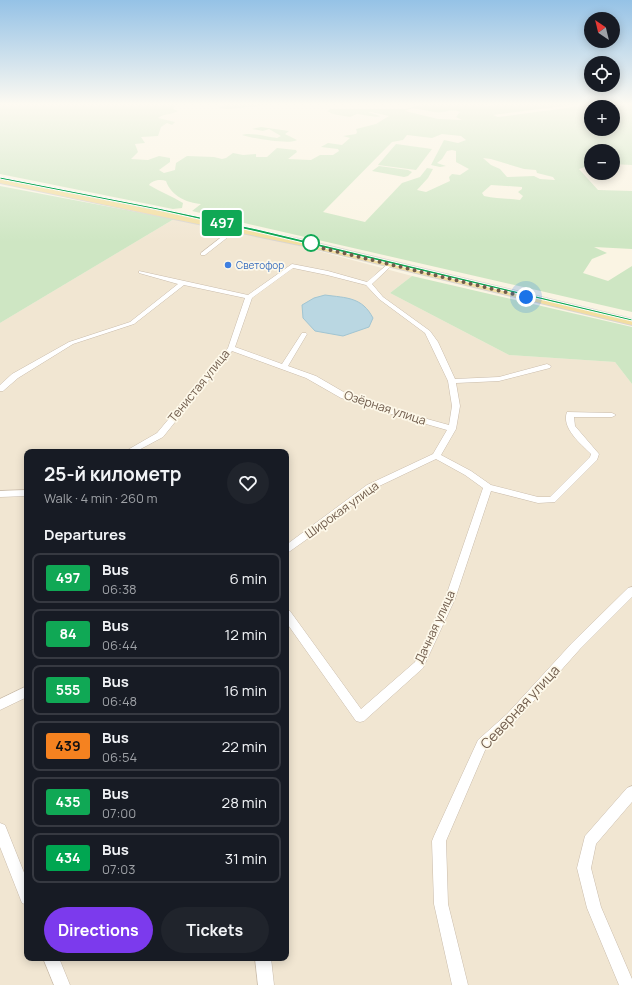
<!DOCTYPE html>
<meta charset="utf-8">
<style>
body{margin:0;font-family:Manrope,sans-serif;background:#20242c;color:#f1f3f6;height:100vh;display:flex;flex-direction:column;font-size:15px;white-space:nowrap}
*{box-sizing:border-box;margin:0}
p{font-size:13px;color:#9ea1a6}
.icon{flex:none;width:22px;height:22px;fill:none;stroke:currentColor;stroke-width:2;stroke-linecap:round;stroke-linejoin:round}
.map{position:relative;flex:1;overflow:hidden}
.panel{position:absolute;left:24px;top:449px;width:265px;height:512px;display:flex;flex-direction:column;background:#171b24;border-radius:8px;box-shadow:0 2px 10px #0003}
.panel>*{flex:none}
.badge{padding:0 8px;border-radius:3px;font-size:14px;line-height:26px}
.needle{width:26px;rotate:325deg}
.controls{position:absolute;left:584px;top:12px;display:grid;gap:8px}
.controls a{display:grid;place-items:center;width:36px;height:36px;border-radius:50%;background:#171b24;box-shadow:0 2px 10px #0003;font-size:20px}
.you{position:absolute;width:20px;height:20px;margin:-10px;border:3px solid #fff;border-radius:50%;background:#1a73e8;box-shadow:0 0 0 6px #1a73e833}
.map>.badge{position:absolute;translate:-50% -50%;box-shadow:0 0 0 2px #fff}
h2{padding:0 20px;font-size:15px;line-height:36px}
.round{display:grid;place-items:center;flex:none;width:42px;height:42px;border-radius:21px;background:#20242c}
.head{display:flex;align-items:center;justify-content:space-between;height:68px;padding:0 20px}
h1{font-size:19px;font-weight:700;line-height:30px}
.primary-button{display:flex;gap:8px;margin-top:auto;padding:8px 20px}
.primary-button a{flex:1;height:46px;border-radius:24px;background:#7c3aed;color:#fff;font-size:16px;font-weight:700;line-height:46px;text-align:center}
.primary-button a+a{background:#20242c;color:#f1f3f6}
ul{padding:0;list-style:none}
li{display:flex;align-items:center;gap:12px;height:50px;margin:0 8px 6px;padding:0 12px;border:2px solid #363941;border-radius:8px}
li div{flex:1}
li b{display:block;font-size:15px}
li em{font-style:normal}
li .badge{min-width:44px;font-weight:700;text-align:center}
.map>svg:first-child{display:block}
.residential{fill:#f1e6d2;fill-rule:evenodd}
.green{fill:#cee6c3;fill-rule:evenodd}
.water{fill:#bad7e2;stroke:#a1c5d2}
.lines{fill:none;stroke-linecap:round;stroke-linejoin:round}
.minor-casing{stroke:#cabcab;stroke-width:1}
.primary-casing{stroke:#dad5d0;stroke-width:2}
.minor{fill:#fff;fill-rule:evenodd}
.primary{fill:#f3dea1;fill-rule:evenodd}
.line{fill:#10a855;stroke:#fff}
.walk{stroke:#705c4c;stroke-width:4;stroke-dasharray:0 7.2}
.stop-dot{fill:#fff;stroke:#10a855;stroke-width:2}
.shop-dot{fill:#3f7fe0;stroke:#fdf8e9;stroke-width:1.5}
.labels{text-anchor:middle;stroke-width:3.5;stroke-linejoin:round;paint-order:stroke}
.far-shop-label{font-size:10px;fill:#366cbe;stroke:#fdf8e9;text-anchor:start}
.street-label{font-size:12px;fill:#705c4c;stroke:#fdf8e9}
.near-street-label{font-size:14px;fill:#705c4c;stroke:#fdf8e9}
</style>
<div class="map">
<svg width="632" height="985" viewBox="0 0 632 985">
<rect width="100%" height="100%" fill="#faf4e3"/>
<!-- residential -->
<path class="residential" d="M 174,219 L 296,245 L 412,276 L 390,293 L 509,355 L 615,362 L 632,384 L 632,985 L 0,985 L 0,323 ZM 27,452 L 286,452 L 286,958 L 27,958 Z"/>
<!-- green -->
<g class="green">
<path d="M 0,104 L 187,104 L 176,105 L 173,109 L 178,111 C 171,115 165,113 158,118 L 175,122 L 172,125 L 167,123 L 161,127 L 158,136 L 141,137 L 145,143 L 135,144 L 138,152 L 131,159 L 148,160 L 159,156 L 170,158 L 170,162 L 159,170 L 164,173 L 175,170 L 176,163 L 187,156 L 214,157 L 222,159 L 226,158 L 233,153 L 243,155 L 256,154 L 256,157 L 267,157 L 277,148 L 296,150 L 297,152 L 288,159 L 311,160 L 320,155 L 333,155 L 339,151 L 338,149 L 321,147 L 328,143 L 342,145 L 350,138 L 343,136 L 356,134 L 357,132 L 356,129 L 376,124 L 389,116 L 371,112 L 368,112 L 380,116 L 377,117 L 357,114 L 350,117 L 333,114 L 327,111 L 330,109 L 406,109 L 423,104 L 490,104 L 481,107 L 499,104 L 580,104 L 493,115 L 498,117 L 597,104 L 632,104 L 632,165 L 613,164 L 613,151 L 591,151 L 591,165 L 579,169 L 598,190 L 632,191 L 632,249 L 594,247 L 607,253 L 592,259 L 583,273 L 608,281 L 632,266 L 632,312 L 192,211 L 201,204 C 187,203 171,196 166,181 C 161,179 152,180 149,185 C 160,192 172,196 183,203 L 182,208 L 173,209 L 0,174 ZM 591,107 L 613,107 L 613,129 L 591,129 ZM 412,108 C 420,109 427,111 434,112 C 443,114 451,108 460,112 L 456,117 L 462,120 L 438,119 L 405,111 ZM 442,134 L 461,136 L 466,140 L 458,143 L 444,140 L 431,165 L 440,167 L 446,166 L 437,163 L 442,159 L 447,151 L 452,150 L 456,151 L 456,162 L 469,169 L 460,175 L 452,174 L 449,177 L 450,181 L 426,192 L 417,190 L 428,178 L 433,169 L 427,168 L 420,177 L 402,183 L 365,222 L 323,212 L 392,142 L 403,140 L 407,135 L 432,138 ZM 483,158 L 491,159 L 524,169 L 536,170 L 537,173 L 553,177 L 555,180 L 540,179 L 534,176 L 507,177 L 500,169 L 491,165 ZM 491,185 L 522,187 L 522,189 L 518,192 L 523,196 L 520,200 C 507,198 496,199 484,196 L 482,193 Z"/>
<polygon points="224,104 274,104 228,109 219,108"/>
<path d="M 261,127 L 289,131 L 285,134 L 297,140 C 290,145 251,138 242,135 C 250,132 267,137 277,138 L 281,136 L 269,129 L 263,131 L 252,129 Z"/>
<polygon points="396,144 432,149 416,170 378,165"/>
<polygon points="379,166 408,170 412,172 408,176 404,177 372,171"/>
<polygon points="0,186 174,219 0,323"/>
<polygon points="412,276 632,327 632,384 615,362 509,355 390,293"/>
</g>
<!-- water -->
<path class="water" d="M 325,295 C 347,298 362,297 373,318 L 369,327 L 343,336 L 315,331 L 303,318 L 302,305 L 314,298 Z"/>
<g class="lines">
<defs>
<g id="minor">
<polygon points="237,225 242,226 205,255 201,255 201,253"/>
<path d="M 389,263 L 392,265 L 391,266 L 372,284 L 383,297 L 430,331 L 438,342 L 455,379 L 499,377 L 547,364 L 551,366 L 550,368 L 499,381 L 456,383 L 460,406 L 456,429 L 441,455 L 471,471 L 491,485 L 538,497 L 550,497 L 590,457 L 591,454 C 581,444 561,428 567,412 L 612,413 L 616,415 L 612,417 L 574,417 L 575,426 L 599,454 L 597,460 L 555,502 L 538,503 L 491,491 L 455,599 L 423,668 L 364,721 L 360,722 L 356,721 L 286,622 L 286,610 L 290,611 L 361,709 L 415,662 L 445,599 L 483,488 L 465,475 L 436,459 L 373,489 L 317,532 L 286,554 L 286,545 L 367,485 L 433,454 L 447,430 L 381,411 L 341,398 L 306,378 L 232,351 L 163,437 L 135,452 L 124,452 L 157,433 L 228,348 L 245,298 L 184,285 L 134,324 L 73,344 L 18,378 L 3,391 L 0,391 L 0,385 L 12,374 L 69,342 L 130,322 L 178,284 L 139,273 L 139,271 L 248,295 L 292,264 L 328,271 L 367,282 ZM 293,268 L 327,275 L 366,285 L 379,299 L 425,333 L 448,381 L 452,406 L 449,425 L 387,408 L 347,394 L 316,376 L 288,366 L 307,334 L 306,333 L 302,333 L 282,364 L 235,347 L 252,298 Z"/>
<polygon points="27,490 27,496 0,497 0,491"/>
<polygon points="632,587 632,597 580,649 515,722 486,748 446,841 448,904 468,985 452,985 434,904 432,841 434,836 478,740 507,714 572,643 628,588"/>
<polygon points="27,686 27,697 0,710 0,699"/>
<polygon points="632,786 632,802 596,844 591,868 601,907 632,979 632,985 619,985 587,908 577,868 585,836 627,788"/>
<polygon points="0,823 5,825 27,880 27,905 22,903 0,847"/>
<polygon points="43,958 59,958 70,985 54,985"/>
<polygon points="255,958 271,958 274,985 258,985"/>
</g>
<polygon id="primary" points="0,179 304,240 632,319 632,325 304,246 0,183"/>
</defs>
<!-- minor casing -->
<use href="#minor" class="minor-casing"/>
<!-- primary casing -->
<use href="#primary" class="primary-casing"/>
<!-- minor -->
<use href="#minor" class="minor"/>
<!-- primary -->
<use href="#primary" class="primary"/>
</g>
<!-- sky -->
<linearGradient id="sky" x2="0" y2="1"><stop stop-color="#95c2e6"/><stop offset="0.43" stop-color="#fdfaf2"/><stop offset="1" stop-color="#fdfaf2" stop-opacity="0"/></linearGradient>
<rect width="632" height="242" fill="url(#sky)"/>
<!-- line -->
<polygon class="line" points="0,177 158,208 257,229 632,319 632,321 257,232 158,210 0,179"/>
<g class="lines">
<!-- walk -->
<polyline class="walk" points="311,243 313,246 343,253 526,297"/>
</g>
<!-- markers -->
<circle class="stop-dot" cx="311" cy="243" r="8"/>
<circle class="shop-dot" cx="228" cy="265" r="4"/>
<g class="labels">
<!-- far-shop labels -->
<g class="far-shop-label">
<text x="236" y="269">Светофор</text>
</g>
<!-- street labels -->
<g class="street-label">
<text transform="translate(199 386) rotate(-51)" y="4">Тенистая улица</text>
<text transform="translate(385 408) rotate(18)" y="4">Озёрная улица</text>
<text transform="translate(342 510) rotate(-36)" y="4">Широкая улица</text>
<text transform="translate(435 627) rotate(-65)" y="4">Дачная улица</text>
</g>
<!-- near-street labels -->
<g class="near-street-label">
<text transform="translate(520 707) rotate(-47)" y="5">Северная улица</text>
</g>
</g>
</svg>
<div class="controls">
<a><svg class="needle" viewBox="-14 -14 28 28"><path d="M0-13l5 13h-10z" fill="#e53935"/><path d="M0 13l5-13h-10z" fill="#9ea1a6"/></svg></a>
<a><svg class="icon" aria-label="locate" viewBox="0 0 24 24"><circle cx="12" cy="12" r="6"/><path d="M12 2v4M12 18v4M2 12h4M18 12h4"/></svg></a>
<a>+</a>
<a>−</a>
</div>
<div class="you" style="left:526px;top:297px"></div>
<b class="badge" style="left:222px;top:223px;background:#10a855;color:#fff">497</b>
<section class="panel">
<div class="head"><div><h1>25-й километр</h1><p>Walk · 4 min · 260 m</p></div><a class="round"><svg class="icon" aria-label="heart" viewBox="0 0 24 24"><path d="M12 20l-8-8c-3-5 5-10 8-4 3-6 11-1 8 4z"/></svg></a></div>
<h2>Departures</h2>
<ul>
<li><span class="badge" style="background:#10a855;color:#fff">497</span><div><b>Bus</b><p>06:38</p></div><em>6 min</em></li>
<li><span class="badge" style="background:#10a855;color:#fff">84</span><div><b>Bus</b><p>06:44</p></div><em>12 min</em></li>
<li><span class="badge" style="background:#10a855;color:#fff">555</span><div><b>Bus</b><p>06:48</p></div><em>16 min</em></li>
<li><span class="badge" style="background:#f58220;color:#111">439</span><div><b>Bus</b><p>06:54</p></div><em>22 min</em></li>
<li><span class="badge" style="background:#10a855;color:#fff">435</span><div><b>Bus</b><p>07:00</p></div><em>28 min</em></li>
<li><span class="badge" style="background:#00a651;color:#fff">434</span><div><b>Bus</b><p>07:03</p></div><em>31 min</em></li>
</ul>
<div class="primary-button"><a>Directions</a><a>Tickets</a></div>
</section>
</div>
